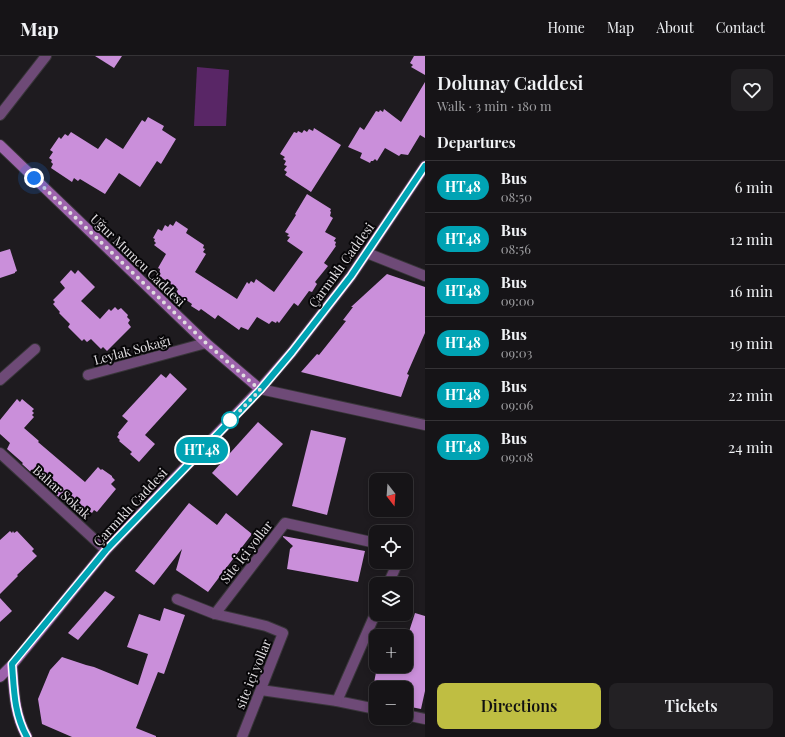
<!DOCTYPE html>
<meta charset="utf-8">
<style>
body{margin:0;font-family:"Playfair Display",serif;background:#232124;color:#f1f3f6;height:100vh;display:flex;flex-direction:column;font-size:15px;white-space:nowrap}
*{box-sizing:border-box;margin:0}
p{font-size:13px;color:#9e9ea1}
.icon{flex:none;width:22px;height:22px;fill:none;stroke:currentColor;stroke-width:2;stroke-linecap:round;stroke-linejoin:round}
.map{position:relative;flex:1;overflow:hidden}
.drawer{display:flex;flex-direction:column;background:#161417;width:360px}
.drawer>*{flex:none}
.badge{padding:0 8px;border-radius:13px;font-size:14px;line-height:26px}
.needle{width:26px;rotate:163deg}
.tools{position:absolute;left:369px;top:417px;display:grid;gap:8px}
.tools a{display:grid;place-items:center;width:44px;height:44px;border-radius:8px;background:#161417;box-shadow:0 2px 6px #0003,0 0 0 1px #353336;font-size:20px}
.you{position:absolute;width:20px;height:20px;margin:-10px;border:3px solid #fff;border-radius:50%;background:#1a73e8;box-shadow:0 0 0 6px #1a73e833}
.map>.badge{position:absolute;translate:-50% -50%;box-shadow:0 0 0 2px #fff}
h2{padding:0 12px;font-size:15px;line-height:36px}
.round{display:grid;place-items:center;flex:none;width:42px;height:42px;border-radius:8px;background:#232124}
.summary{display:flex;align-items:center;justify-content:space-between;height:68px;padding:0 12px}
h1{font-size:19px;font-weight:600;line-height:30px}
.action{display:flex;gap:8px;margin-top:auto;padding:8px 12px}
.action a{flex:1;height:46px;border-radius:8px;background:#bfbe42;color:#111;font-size:16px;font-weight:600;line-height:46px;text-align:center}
.action a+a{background:#232124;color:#f1f3f6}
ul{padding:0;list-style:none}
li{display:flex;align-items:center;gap:12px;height:52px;padding:0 12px;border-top:1px solid #353336}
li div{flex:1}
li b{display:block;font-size:15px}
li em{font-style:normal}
li .badge{min-width:44px;font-weight:700;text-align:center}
header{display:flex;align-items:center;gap:24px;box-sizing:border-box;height:56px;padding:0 20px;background:#161417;border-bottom:1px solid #353336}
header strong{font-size:19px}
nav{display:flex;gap:22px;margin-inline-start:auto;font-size:14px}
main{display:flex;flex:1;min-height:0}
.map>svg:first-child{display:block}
.green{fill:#592666}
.building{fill:#ca8fda}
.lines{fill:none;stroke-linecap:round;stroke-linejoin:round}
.minor-casing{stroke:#39363a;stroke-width:12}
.secondary-casing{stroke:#39363a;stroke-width:12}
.primary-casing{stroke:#39363a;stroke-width:12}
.minor{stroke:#6e4a77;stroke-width:10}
.secondary{stroke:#9d63ac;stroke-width:10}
.primary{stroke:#c276d5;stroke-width:10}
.line-casing{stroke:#fff;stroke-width:9}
.line{stroke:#00a3b4;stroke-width:6}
.walk{stroke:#e0dde0;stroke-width:4;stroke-dasharray:0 7.2}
.stop-dot{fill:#fff;stroke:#00a3b4;stroke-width:2}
.labels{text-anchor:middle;stroke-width:4;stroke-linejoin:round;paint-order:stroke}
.street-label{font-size:13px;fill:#e0dde0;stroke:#070608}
</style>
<header>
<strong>Map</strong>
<nav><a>Home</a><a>Map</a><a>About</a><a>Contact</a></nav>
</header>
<main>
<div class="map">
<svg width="425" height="681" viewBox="0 0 425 681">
<rect width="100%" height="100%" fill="#1e1b1f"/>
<!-- green -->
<polygon class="green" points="197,11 229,14 226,70 194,70"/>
<!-- building -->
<g class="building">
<polygon points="95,0 122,0 114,12"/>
<polygon points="414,0 425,0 425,19 411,11 413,9 410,7"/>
<polygon points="425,26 425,82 420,79 408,99 401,98 399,100 385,92 377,105 375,103 373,105 371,105 370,107 360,102 362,97 348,91 360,71 364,74 376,55 379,56 380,54 383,56 384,53 401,66"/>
<polygon points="148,61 164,70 162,74 176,83 161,108 157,105 140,131 119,117 105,138 80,123 78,125 74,122 72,126 51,112 53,108 51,106 52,104 49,102 53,96 50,94 59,81 61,83 65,78 68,80 71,76 98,93 106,82 123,93 142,64 145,66"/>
<polygon points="314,72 341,89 311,136 285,119 287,116 284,114 287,110 284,109 286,105 283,103 285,101 280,98 294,76 297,77 298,75 302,77 304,74 307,76 309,73 313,75"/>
<polygon points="307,138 331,153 330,155 331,156 330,160 333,162 325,176 336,182 334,185 336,186 335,189 336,190 324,207 328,210 315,226 317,228 312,236 309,235 298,250 294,247 279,267 277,265 276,267 272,265 269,268 257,261 248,274 241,271 239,274 218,259 215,263 201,253 199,255 191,250 192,248 176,237 178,233 159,220 160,213 158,212 166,198 154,189 156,187 154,185 155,183 153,182 158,173 162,175 165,169 168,171 170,168 173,170 176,165 188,173 186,177 204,189 203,192 205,193 203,196 206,198 195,216 237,243 247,226 249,228 251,225 254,227 256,223 274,236 303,196 287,185 290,181 287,180 289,178 285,176 296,159 295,158"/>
<polygon points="10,193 17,215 15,216 15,217 0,222 0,196"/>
<polygon points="71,214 75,218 78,214 95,231 81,245 100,263 109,253 111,255 115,251 118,254 121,252 128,259 127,261 130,264 128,267 131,271 107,295 103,291 101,293 91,283 87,286 84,283 82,285 68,271 70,268 59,257 60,256 53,248 55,246 53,244 65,232 60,226"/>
<polygon points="387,218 425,231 425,277 407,318 409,319 401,341 301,316 317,298 319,299 346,265 343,264 353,251 351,251"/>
<polygon points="170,317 187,333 145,379 155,388 139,406 130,398 132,396 119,385 120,384 117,381 119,378 118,377 128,365 122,360 161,318 166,322"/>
<polygon points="17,343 20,346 22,343 34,353 32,355 34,357 32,359 34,361 24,372 39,385 38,386 85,426 98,411 101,414 102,413 112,420 112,421 115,424 111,428 116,433 97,456 94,454 92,457 89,455 87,457 75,446 73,449 70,447 68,449 47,431 22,408 23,407 7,393 10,387 0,378 0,364"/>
<polygon points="258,366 283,388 237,440 212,417"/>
<polygon points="311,374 346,382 327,459 292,450"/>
<polygon points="189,447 217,469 226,457 252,478 208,536 176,514 182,493 154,529 135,515"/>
<polygon points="10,475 12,477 13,475 14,477 17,475 34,493 32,495 37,500 17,519 18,520 0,538 0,484"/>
<polygon points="283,480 365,495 358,526 287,513 290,493 293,490 283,481"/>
<polygon points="105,535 115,541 78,584 68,577"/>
<polygon points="0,542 12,555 0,566"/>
<polygon points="164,552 185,559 164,618 158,616 136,672 156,680 156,681 72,681 42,668 38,643 50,614 62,601 86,609 94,611 138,629 148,598 127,591 139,558 160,565"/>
<polygon points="415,557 425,560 425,635 421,653 406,650 406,632 373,632 377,611 406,616 406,585"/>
</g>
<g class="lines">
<defs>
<g id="minor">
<polyline points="0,59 46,0"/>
<polyline points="367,197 425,220"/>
<polyline points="88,319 206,287"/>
<polyline points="0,324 35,293"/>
<polyline points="260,333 425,369"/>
<polyline points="0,397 106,494"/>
<polyline points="388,528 398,506"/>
<polyline points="177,543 215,558 266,570 283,577 242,681"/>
<polyline points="376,556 337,645 376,653"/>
<polyline points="215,558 285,467 376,487"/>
<polyline points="261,634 337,645"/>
<polyline points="406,659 425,663"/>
</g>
<g id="secondary">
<polyline points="0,89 206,287 260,333"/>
<polyline points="0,621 12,609 106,494 260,333 292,296 351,220 425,110"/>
</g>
<path id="primary" d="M 12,609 C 14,634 14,658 27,681"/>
</defs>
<!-- minor casing -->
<use href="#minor" class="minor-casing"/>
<!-- secondary casing -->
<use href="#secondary" class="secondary-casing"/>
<!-- primary casing -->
<use href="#primary" class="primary-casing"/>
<!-- minor -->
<use href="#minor" class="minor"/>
<!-- secondary -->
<use href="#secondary" class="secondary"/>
<!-- primary -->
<use href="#primary" class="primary"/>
</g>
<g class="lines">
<defs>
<path id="line" d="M 27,681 C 14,658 14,634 12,608 L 106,494 L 260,334 L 292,296 L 351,220 L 425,110"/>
</defs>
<!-- line casing -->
<use href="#line" class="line-casing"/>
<!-- line -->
<use href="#line" class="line"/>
<!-- walk -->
<polyline class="walk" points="34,122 206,287 260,334 229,366 230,364"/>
</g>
<!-- markers -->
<circle class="stop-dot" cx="230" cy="364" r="8"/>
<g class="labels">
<!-- street labels -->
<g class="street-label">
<text transform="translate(138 204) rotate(44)" y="5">Uğur Mumcu Caddesi</text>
<text transform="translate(341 209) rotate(-54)" y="5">Çarmıklı Caddesi</text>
<text transform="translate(132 294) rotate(-15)" y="5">Leylak Sokağı</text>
<text transform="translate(62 436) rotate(42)" y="5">Bahar Sokak</text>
<text transform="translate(130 451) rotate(-47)" y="5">Çarmıklı Caddesi</text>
<text transform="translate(246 496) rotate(-52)" y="5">Site İçi yollar</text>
<text transform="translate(253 618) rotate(-68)" y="5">site içi yollar</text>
</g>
</g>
</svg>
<div class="tools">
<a><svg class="needle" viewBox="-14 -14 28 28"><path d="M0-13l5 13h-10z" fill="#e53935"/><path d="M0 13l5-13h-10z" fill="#9e9ea1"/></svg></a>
<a><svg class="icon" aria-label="locate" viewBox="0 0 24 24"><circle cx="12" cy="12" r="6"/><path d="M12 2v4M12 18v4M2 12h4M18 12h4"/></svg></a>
<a><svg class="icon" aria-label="layers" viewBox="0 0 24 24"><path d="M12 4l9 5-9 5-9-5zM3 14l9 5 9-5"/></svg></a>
<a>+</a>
<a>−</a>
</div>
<div class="you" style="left:34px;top:122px"></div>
<b class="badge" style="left:202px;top:394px;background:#00a3b4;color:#fff">HT48</b>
</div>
<section class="drawer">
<div class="summary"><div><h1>Dolunay Caddesi</h1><p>Walk · 3 min · 180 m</p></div><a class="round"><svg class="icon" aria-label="heart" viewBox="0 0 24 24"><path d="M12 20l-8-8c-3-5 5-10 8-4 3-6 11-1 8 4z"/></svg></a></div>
<h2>Departures</h2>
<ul>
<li><span class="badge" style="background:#00a3b4;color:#fff">HT48</span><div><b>Bus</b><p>08:50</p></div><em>6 min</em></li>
<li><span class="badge" style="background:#00a3b4;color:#fff">HT48</span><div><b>Bus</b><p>08:56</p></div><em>12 min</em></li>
<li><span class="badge" style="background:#00a3b4;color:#fff">HT48</span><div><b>Bus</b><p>09:00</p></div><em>16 min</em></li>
<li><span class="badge" style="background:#00a3b4;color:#fff">HT48</span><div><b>Bus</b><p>09:03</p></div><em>19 min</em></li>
<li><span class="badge" style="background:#00a3b4;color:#fff">HT48</span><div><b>Bus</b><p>09:06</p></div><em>22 min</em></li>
<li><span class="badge" style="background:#00a3b4;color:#fff">HT48</span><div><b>Bus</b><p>09:08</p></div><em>24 min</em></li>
</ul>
<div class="action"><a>Directions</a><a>Tickets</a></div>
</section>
</main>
